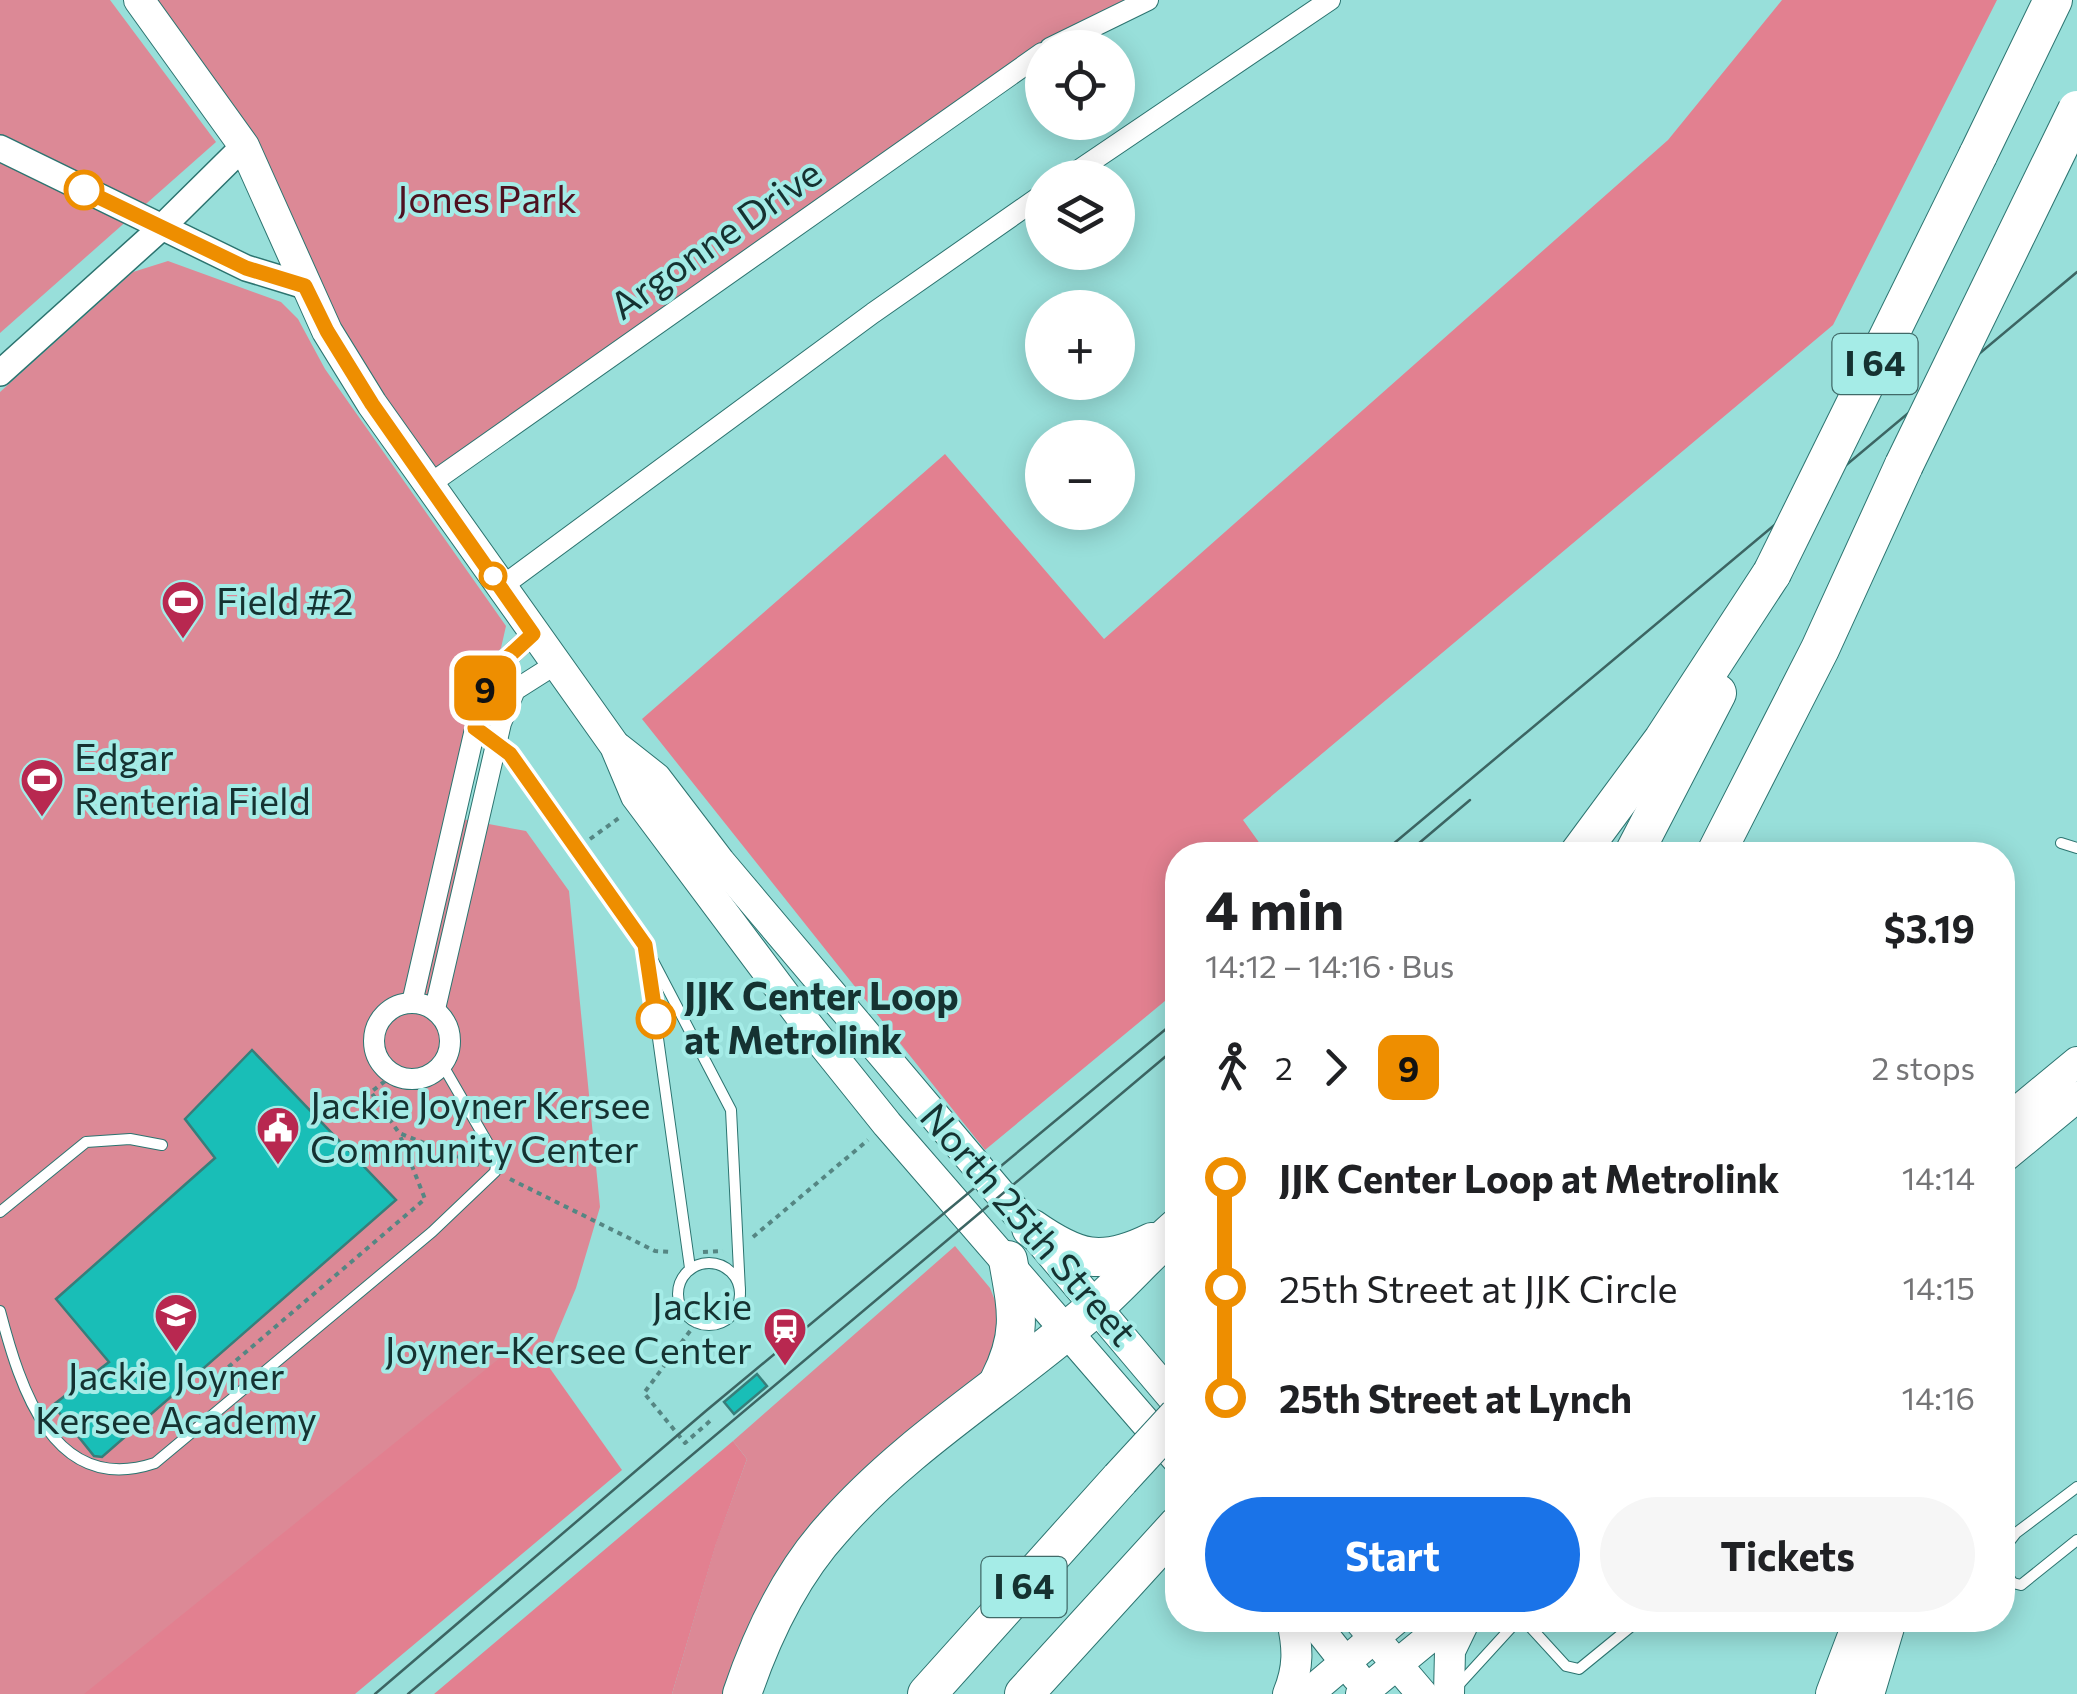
<!DOCTYPE html>
<meta charset="utf-8">
<style>
body{margin:0;font-family:Commissioner,sans-serif;background:#f6f6f6;color:#202124;height:100vh;display:flex;flex-direction:column;font-size:38px;white-space:nowrap}
*{box-sizing:border-box;margin:0}
p{font-size:32px;color:#757577}
.icon{flex:none;width:55px;height:55px;fill:none;stroke:currentColor;stroke-width:2;stroke-linecap:round;stroke-linejoin:round}
.map{position:relative;flex:1;overflow:hidden}
.sheet{position:absolute;left:1165px;top:842px;width:850px;height:790px;display:flex;flex-direction:column;background:#fff;border-radius:40px;box-shadow:0 5px 25px #0003}
.sheet>*{flex:none}
.badge{padding:0 20px;border-radius:15px;font-size:35px;line-height:65px}
.buttons{position:absolute;left:1025px;top:30px;display:grid;gap:20px}
.buttons a{display:grid;place-items:center;width:110px;height:110px;border-radius:50%;background:#fff;box-shadow:0 5px 25px #0003;font-size:50px}
.map>.badge{position:absolute;translate:-50% -50%;box-shadow:0 0 0 5px #fff}
.legs{display:flex;align-items:center;gap:15px;height:110px;padding:0 40px;font-size:32px}
.legs p{margin-inline-start:auto}
.overview{display:flex;align-items:center;justify-content:space-between;height:170px;padding:0 40px}
h1{font-size:55px;font-weight:700;line-height:75px}
.primary-button{display:flex;gap:20px;margin-top:auto;padding:20px 40px}
.primary-button a{flex:1;height:115px;border-radius:60px;background:#1a73e8;color:#fff;font-size:40px;font-weight:700;line-height:115px;text-align:center}
.primary-button a+a{background:#f6f6f6;color:#202124}
ul{padding:0 40px;list-style:none}
li{display:flex;align-items:center;gap:35px;height:110px;font-size:38px}
li i{display:grid;place-items:center;width:15px;height:100%;margin:0 12px;background:currentColor}
li i::after{content:'';width:25px;height:25px;margin:-12px;border:8px solid;border-radius:50%;background:#fff}
li p{margin-inline-start:auto}
li:first-child i{background:linear-gradient(#0000 50%,currentColor 0)}
li:last-child i{background:linear-gradient(currentColor 50%,#0000 0)}
.map>svg:first-child{display:block}
.green{fill:#dc8996}
.forest{fill:#e28090}
.building{fill:#19beb7;stroke:#377e7a;stroke-width:2.5}
.lines{fill:none;stroke-linecap:round;stroke-linejoin:round}
.service-casing{stroke:#2c7470;stroke-width:12}
.minor-casing{stroke:#2c7470;stroke-width:22}
.tertiary-casing{stroke:#2c7470;stroke-width:28}
.secondary-casing{stroke:#2c7470;stroke-width:32}
.motorway-casing{stroke:#2c7470;stroke-width:40}
.path{stroke:#558683;stroke-width:4;stroke-dasharray:5 5;stroke-linecap:butt}
.service{stroke:#fff;stroke-width:10}
.minor{stroke:#fff;stroke-width:20}
.tertiary{stroke:#fff;stroke-width:25}
.secondary{stroke:#fff;stroke-width:30}
.motorway{stroke:#fff;stroke-width:38}
.tram{stroke:#3c6563;stroke-width:2.5}
.motorway-bridge-casing{stroke:#2c7470;stroke-width:40;stroke-linecap:butt}
.motorway-bridge{stroke:#fff;stroke-width:38}
.line-1-casing{stroke:#fff;stroke-width:22}
.line-1{stroke:#ee8e00;stroke-width:15}
.stop-1-dot{fill:#fff;stroke:#ee8e00;stroke-width:5}
.labels{text-anchor:middle;stroke-width:8;stroke-linejoin:round;paint-order:stroke}
.shield{fill:#a5ece7;stroke:#406a68;stroke-width:2.5}
.shield-label{font-size:35px;font-weight:bold;fill:#153231}
.park-label{font-size:38px;fill:#4e1120;stroke:#a5ece7}
.street-label{font-size:38px;fill:#153231;stroke:#a5ece7}
.poi-label{font-size:38px;fill:#153231;stroke:#a5ece7;text-anchor:start}
.stop-label{font-size:38px;font-weight:bold;fill:#153231;stroke:#a5ece7;text-anchor:start}
</style>
<div class="map">
<svg width="2077" height="1694" viewBox="0 0 2077 1694">
<rect width="100%" height="100%" fill="#98dfda"/>
<!-- green -->
<g class="green">
<polygon points="0,0 110,0 216,142 0,333"/>
<polygon points="139,0 1148,0 1065,38 430,484 305,286 244,146"/>
<polygon points="168,261 281,302 298,319 325,369 506,626 501,648 476,681 446,816 526,831 569,891 600,1207 576,1288 537,1381 165,1694 0,1694 0,392 133,272"/>
<polygon points="955,1246 990,1288 1005,1326 989,1375 947,1402 725,1694 672,1694 716,1543 747,1459 733,1441"/>
</g>
<!-- forest -->
<g class="forest">
<polygon points="1782,0 1997,0 1833,325 1243,820 1268,855 1178,855 1177,991 985,1150 642,719 945,454 1104,639 1668,140"/>
<polygon points="527,1336 622,1470 355,1694 84,1694"/>
<polygon points="733,1441 747,1459 716,1544 672,1694 434,1694"/>
</g>
<!-- building -->
<g class="building">
<polygon points="252,1050 396,1200 102,1457 94,1456 53,1405 109,1362 56,1299 215,1158 185,1119"/>
<polygon points="757,1374 767,1386 734,1414 724,1402"/>
</g>
<g class="lines">
<defs>
<g id="service">
<polyline points="475,728 510,754 645,945 690,1268"/>
<polyline points="2061,843 2077,848"/>
<polyline points="650,955 731,1110 740,1291"/>
<polyline points="0,1212 86,1142 130,1139 162,1145"/>
<circle cx="709" cy="1294" r="31"/>
<path d="M 0,1311 C 20,1387 53,1497 155,1463 L 432,1232 L 495,1172 L 497,1159 L 442,1064"/>
<polyline points="2002,1551 2016,1533 2077,1487"/>
<polyline points="2002,1569 2013,1583 2021,1585 2077,1540"/>
<polyline points="1524,1620 1566,1666 1579,1669 1639,1620"/>
<polyline points="1454,1690 1518,1620"/>
</g>
<g id="minor">
<polyline points="1050,48 1148,0"/>
<polyline points="1067,178 1330,0"/>
<polyline points="430,484 1042,53"/>
<polyline points="501,587 873,313 1042,195"/>
<polyline points="412,1003 484,690 493,671 533,634"/>
<circle cx="412" cy="1041" r="38"/>
<polyline points="435,1009 501,723 515,690 556,664"/>
</g>
<g id="tertiary">
<polyline points="0,148 246,268 305,286"/>
<polyline points="0,373 161,228 244,146"/>
</g>
<g id="secondary">
<polyline points="139,0 244,146 327,331 372,404 615,746 636,796 802,1018 887,1124 1178,1460"/>
<polyline points="618,748 656,778 720,862 1178,1404"/>
<polyline points="2002,1124 2077,1062"/>
<polyline points="2002,1159 2077,1097"/>
<polyline points="1312,1620 1357,1677"/>
<polyline points="1359,1620 1422,1694"/>
<path d="M 1288,1694 C 1299,1667 1298,1648 1292,1620"/>
<polyline points="1308,1694 1395,1620"/>
<polyline points="1361,1694 1451,1620"/>
<polyline points="1449,1694 1450,1651 1465,1620"/>
</g>
<g id="motorway">
<polyline points="1978,155 2053,0"/>
<polyline points="1578,855 1663,740 1772,573"/>
<polyline points="1633,855 1717,693"/>
<polyline points="1715,855 1820,649 1904,465"/>
<path d="M 1031,1228 C 1077,1260 1101,1267 1152,1242"/>
<path d="M 999,1381 C 1023,1334 1017,1310 1008,1260"/>
<path d="M 742,1694 C 762,1635 791,1574 833,1528 C 908,1442 1010,1382 1095,1307 C 1124,1281 1149,1252 1178,1227"/>
<polyline points="927,1694 1120,1479"/>
<polyline points="1024,1694 1178,1525"/>
<polyline points="1835,1694 1863,1620"/>
<polyline points="1865,1694 1887,1620"/>
</g>
</defs>
<!-- service casing -->
<use href="#service" class="service-casing"/>
<!-- minor casing -->
<use href="#minor" class="minor-casing"/>
<!-- tertiary casing -->
<use href="#tertiary" class="tertiary-casing"/>
<!-- secondary casing -->
<use href="#secondary" class="secondary-casing"/>
<!-- motorway casing -->
<use href="#motorway" class="motorway-casing"/>
<!-- path -->
<g class="path">
<polyline points="590,839 619,818"/>
<polyline points="393,1075 371,1092 399,1133 479,1165"/>
<polyline points="510,1179 655,1251 673,1252"/>
<polyline points="753,1237 868,1140"/>
<polyline points="703,1252 723,1251"/>
<polyline points="696,1323 644,1393 685,1443 710,1421"/>
<polyline points="198,1393 425,1199 399,1133"/>
</g>
<!-- service -->
<use href="#service" class="service"/>
<!-- minor -->
<use href="#minor" class="minor"/>
<!-- tertiary -->
<use href="#tertiary" class="tertiary"/>
<!-- secondary -->
<use href="#secondary" class="secondary"/>
<!-- motorway -->
<use href="#motorway" class="motorway"/>
<!-- tram -->
<g class="tram">
<polyline points="1380,855 2077,272"/>
<polyline points="1405,855 1470,800"/>
<polyline points="375,1694 707,1410 1178,1019"/>
<polyline points="408,1694 1178,1046"/>
</g>
<defs>
<g id="motorway-bridge">
<polyline points="1904,465 2077,110"/>
<polyline points="1772,573 1978,155"/>
<polyline points="1120,1479 1178,1416"/>
</g>
</defs>
<!-- motorway-bridge casing -->
<use href="#motorway-bridge" class="motorway-bridge-casing"/>
<!-- motorway-bridge -->
<use href="#motorway-bridge" class="motorway-bridge"/>
</g>
<g class="lines">
<defs>
<polyline id="line-1" points="84,190 246,268 305,286 327,331 372,404 533,634 493,671 475,728 510,754 645,945 656,1019"/>
</defs>
<!-- line-1 casing -->
<use href="#line-1" class="line-1-casing"/>
<!-- line-1 -->
<use href="#line-1" class="line-1"/>
</g>
<!-- icons -->
<defs>
<symbol id="stadium-pin" viewBox="-11 -11 22 30"><path d="M0 17L-7.5 6A9.5 9.5 0 1 1 7.5 6Z" fill="#b82850" stroke="#a5ece7"/><path d="M0-5a6.5 5 0 1 0 0 10a6.5 5 0 1 0 0-10ZM-3.5-1.8h7v3.6h-7Z" fill="#fff"/></symbol>
<symbol id="civic-pin" viewBox="-11 -11 22 30"><path d="M0 17L-7.5 6A9.5 9.5 0 1 1 7.5 6Z" fill="#b82850" stroke="#a5ece7"/><path d="M-.6-6.5H3V-4.5H.6V-3L4-1V1h2V6H-6V1h2V-1L-.6-3ZM-1.2 2.5V6h2.4V2.5Z" fill="#fff"/></symbol>
<symbol id="school-pin" viewBox="-11 -11 22 30"><path d="M0 17L-7.5 6A9.5 9.5 0 1 1 7.5 6Z" fill="#b82850" stroke="#a5ece7"/><path d="M0-5L7-2L0 1L-7-2ZM-4 1L0 2.5L4 1V4Q0 6-4 4Z" fill="#fff"/></symbol>
<symbol id="station-pin" viewBox="-11 -11 22 30"><path d="M0 17L-7.5 6A9.5 9.5 0 1 1 7.5 6Z" fill="#b82850" stroke="#a5ece7"/><path d="M-3-6H3Q5-6 5-4V2Q5 4 3 4L4.5 6H3L1.5 4h-3L-3 6H-4.5L-3 4Q-5 4-5 2V-4Q-5-6-3-6ZM-3.5-4v3h7v-3ZM-3.5 1v1.5H-2V1ZM2 1v1.5H3.5V1Z" fill="#fff"/></symbol>
</defs>
<g fill-rule="evenodd">
<use href="#stadium-pin" x="158" y="577" width="50" height="68"/>
<use href="#stadium-pin" x="17" y="755" width="50" height="68"/>
<use href="#civic-pin" x="253" y="1103" width="50" height="68"/>
<use href="#school-pin" x="151" y="1290" width="50" height="68"/>
<use href="#station-pin" x="760" y="1304" width="50" height="68"/>
</g>
<!-- markers -->
<g class="stop-1-dot">
<circle cx="84" cy="190" r="18"/>
<circle cx="493" cy="576" r="12"/>
<circle cx="656" cy="1019" r="18"/>
</g>
<g class="labels">
<!-- shield labels -->
<g class="shield">
<rect x="1832.5" y="334" width="85" height="60" rx="8"/>
<rect x="981.5" y="1557" width="85" height="60" rx="8"/>
</g>
<g class="shield-label">
<text x="1875" y="376">I 64</text>
<text x="1024" y="1599">I 64</text>
</g>
<!-- park labels -->
<g class="park-label">
<text x="487" y="213">Jones Park</text>
</g>
<!-- street labels -->
<g class="street-label">
<text transform="translate(716 240) rotate(-35)" y="13">Argonne Drive</text>
<text transform="translate(1028 1225) rotate(49)" y="13">North 25th Street</text>
</g>
<!-- poi labels -->
<g class="poi-label">
<text x="216" y="615">Field #2</text>
<text x="74" y="771">Edgar<tspan x="74" dy="44">Renteria Field</tspan></text>
<text x="310" y="1119">Jackie Joyner Kersee<tspan x="310" dy="44">Community Center</tspan></text>
<text x="752" y="1320" text-anchor="end">Jackie<tspan x="752" dy="44">Joyner-Kersee Center</tspan></text>
<text x="176" y="1390" text-anchor="middle">Jackie Joyner<tspan x="176" dy="44">Kersee Academy</tspan></text>
</g>
<!-- stop labels -->
<g class="stop-label">
<text x="684" y="1010">JJK Center Loop<tspan x="684" dy="44">at Metrolink</tspan></text>
</g>
</g>
</svg>
<div class="buttons">
<a><svg class="icon" aria-label="locate" viewBox="0 0 24 24"><circle cx="12" cy="12" r="6"/><path d="M12 2v4M12 18v4M2 12h4M18 12h4"/></svg></a>
<a><svg class="icon" aria-label="layers" viewBox="0 0 24 24"><path d="M12 4l9 5-9 5-9-5zM3 14l9 5 9-5"/></svg></a>
<a>+</a>
<a>−</a>
</div>
<b class="badge" style="left:485px;top:688px;background:#ee8e00;color:#111">9</b>
<section class="sheet">
<div class="overview"><div><h1>4 min</h1><p>14:12 – 14:16 · Bus</p></div><b>$3.19</b></div>
<div class="legs"><svg class="icon" aria-label="walk" viewBox="0 0 24 24"><circle cx="13" cy="4" r="2"/><path d="M13 8l-2 6 4 7M11 14l-3 7M7 12l3-4h3l4 4"/></svg>2<svg class="icon" aria-label="forward" viewBox="0 0 24 24"><path d="M9 5l7 7-7 7"/></svg><b class="badge" style="background:#ee8e00;color:#111">9</b><p>2 stops</p></div>
<ul>
<li><i style="color:#ee8e00"></i><b>JJK Center Loop at Metrolink</b><p>14:14</p></li>
<li><i style="color:#ee8e00"></i><span>25th Street at JJK Circle</span><p>14:15</p></li>
<li><i style="color:#ee8e00"></i><b>25th Street at Lynch</b><p>14:16</p></li>
</ul>
<div class="primary-button"><a>Start</a><a>Tickets</a></div>
</section>
</div>
